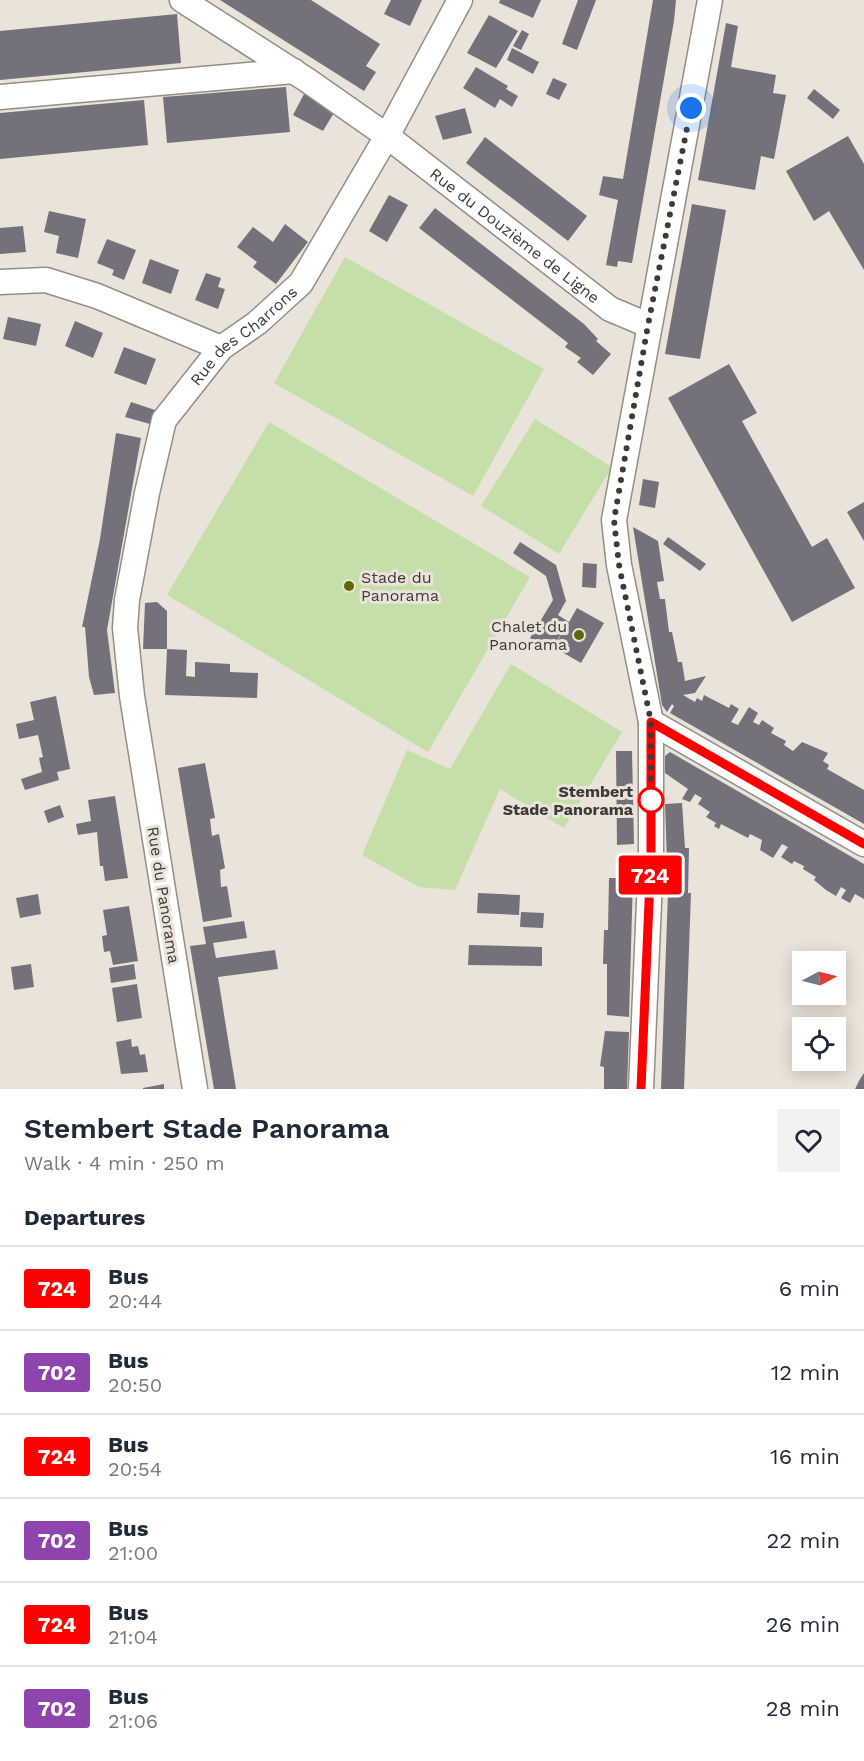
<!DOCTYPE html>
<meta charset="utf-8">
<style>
body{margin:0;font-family:"Work Sans",sans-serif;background:#f2f2f3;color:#1f2937;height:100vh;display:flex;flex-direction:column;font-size:22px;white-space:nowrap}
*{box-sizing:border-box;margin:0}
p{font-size:20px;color:#747a83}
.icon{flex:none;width:33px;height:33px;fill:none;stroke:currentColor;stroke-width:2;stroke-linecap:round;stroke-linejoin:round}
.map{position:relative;height:1089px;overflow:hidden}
.drawer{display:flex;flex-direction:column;background:#fff;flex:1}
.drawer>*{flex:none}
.badge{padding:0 12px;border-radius:4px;font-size:21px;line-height:39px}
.needle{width:39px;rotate:83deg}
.controls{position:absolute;left:792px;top:951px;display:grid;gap:12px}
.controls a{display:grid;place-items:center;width:54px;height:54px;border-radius:0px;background:#fff;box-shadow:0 3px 15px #0003;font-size:30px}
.you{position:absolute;width:30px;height:30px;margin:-15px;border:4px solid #fff;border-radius:50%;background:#1a73e8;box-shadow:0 0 0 9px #1a73e833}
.map>.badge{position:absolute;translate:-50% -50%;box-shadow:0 0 0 3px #fff}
h2{padding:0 24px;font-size:22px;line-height:54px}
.round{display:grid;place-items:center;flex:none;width:63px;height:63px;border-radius:0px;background:#f2f2f3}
.overview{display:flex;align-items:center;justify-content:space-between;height:102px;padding:0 24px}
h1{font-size:28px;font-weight:600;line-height:45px}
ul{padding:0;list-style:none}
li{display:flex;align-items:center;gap:18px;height:84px;padding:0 24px;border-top:2px solid #e0e1e3}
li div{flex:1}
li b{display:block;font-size:22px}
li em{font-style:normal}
li .badge{min-width:66px;font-weight:700;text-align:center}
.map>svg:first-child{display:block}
.green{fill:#c4dfa7}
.building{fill:#75717a}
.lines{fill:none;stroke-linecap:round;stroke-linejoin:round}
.minor-casing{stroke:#958e85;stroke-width:27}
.minor{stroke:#fff;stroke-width:24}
.line-casing{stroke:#fff;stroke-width:14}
.line{stroke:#f00;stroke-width:9}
.walk{stroke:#3e3b37;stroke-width:6;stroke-dasharray:0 10.8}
.poi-dot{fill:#626705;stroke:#eae3d9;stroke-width:2}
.stop-dot{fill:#fff;stroke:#f00;stroke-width:3}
.labels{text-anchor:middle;stroke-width:6;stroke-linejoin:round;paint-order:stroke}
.street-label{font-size:16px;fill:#3e3b37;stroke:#eae3d9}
.poi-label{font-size:16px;fill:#3e3b37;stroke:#eae3d9;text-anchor:start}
.stop-label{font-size:16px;font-weight:bold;fill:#3e3b37;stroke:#eae3d9;text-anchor:end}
</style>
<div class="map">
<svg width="864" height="1089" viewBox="0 0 864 1089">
<rect width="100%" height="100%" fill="#eae3d9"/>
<!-- green -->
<g class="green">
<polygon points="345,257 544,369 473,496 274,383"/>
<polygon points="535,419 612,467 559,554 481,506"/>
<polygon points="269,422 530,577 428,752 167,595"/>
<polygon points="511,664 622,732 564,828 500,789 455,890 419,887 362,855 407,750 450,769"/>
</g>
<!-- building -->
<g class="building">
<polygon points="220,0 311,0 380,44 366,66 376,72 364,91"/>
<polygon points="391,0 422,0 410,26 384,14"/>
<polygon points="500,0 541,0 533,18 499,3"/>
<polygon points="578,0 596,0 577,50 562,44"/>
<polygon points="653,0 676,0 674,21 632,263 618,261 617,267 606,265 618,200 599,195 603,176 623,179"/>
<polygon points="177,14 181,63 0,80 0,31"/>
<polygon points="489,15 518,31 496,68 467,53"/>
<polygon points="726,23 738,26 731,67 776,75 773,93 786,95 774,159 761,156 755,190 698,180"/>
<polygon points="522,30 529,34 521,50 513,46"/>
<polygon points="512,48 539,62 533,74 507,60"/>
<polygon points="476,67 508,86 506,89 518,96 512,107 500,99 495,108 463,88"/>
<polygon points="553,78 567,84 559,100 546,94"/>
<polygon points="286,87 290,132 167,143 163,97"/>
<polygon points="814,89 840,110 833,119 807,98"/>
<polygon points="304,94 335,111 323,131 293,115"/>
<polygon points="144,100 148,145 0,159 0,113"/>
<polygon points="465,108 472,133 443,140 435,116"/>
<polygon points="848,136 864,164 864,270 829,211 814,221 786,171"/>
<polygon points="485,137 587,216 568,241 466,163"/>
<polygon points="389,195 408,205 387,242 369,231"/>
<polygon points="692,204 726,210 700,359 665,354"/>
<polygon points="435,208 584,324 598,339 596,341 611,354 593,375 577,362 581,358 565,347 568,343 419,228"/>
<polygon points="49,211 86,219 78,258 56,253 59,236 44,232"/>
<polygon points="285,224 308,242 276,284 253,267 257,262 237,247 253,227 273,242"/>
<polygon points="23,226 26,252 0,254 0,228"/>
<polygon points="107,239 136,250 124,280 112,275 114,270 97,263"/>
<polygon points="150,259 179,270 171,294 142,283"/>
<polygon points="206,273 221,278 218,287 225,289 218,309 195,300"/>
<polygon points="8,317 41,324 36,346 3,339"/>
<polygon points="75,321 103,333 93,358 65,346"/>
<polygon points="124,347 156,359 146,385 114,373"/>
<polygon points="729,364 757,413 742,421 812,547 827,538 855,588 792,622 668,398"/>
<polygon points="131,402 155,410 150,424 125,417"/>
<polygon points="116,433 141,438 107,630 115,693 94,695 89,677 85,627 82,627 100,539"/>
<polygon points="643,479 659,482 655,508 639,505"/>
<polygon points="864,502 864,541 847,512"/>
<polygon points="633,527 658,541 664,581 657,582 660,599 665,599 669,632 672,632 678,662 682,662 685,681 706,676 695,693 683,695 695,702 697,698 702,701 704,695 729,708 731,704 739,709 731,722 738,725 749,707 758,713 753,722 759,725 762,720 774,728 771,733 786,741 784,745 793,751 802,742 828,753 823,761 829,765 827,769 864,790 864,824 670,713 674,706 672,704 667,712 662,705"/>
<polygon points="668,537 706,564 700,571 663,544"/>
<polygon points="520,542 556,565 566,601 558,615 569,622 577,608 604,623 581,663 555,648 561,634 551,651 530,638 553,600 546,576 513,553"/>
<polygon points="583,563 597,564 596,588 582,587"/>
<polygon points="157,602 167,611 167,649 143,649 145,603"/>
<polygon points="167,649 187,650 186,676 195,677 195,662 230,664 230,672 258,673 257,698 165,695"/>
<polygon points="56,696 70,769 57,772 59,780 25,790 21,779 42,772 39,758 43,757 38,735 19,739 16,724 34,720 30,702"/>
<polygon points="616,751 632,751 634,844 617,845"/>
<polygon points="670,752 864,864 864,899 855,894 850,903 841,898 846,890 841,887 836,896 826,890 814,880 816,877 803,869 804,866 794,861 792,864 781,857 788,847 782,844 773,858 760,850 762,840 750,834 748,838 721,824 719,829 714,826 716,823 706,817 710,812 698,804 702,798 695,794 690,802 682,799 688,789 665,773 665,756"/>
<polygon points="205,763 215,818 210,819 212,836 219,834 225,868 220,870 221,887 227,886 232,917 203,922 178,768"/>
<polygon points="115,796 128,878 105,881 103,866 100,866 97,832 78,835 76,824 91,821 88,800"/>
<polygon points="682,803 685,848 689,848 688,893 691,893 684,1089 661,1089 668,892 665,804"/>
<polygon points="60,805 64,817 48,823 44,811"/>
<polygon points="609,878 633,878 629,1017 607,1015 607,964 603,964 604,930 608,930"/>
<polygon points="478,893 520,895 519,915 477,913"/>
<polygon points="38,894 41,914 20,918 16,898"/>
<polygon points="129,906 138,961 113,965 110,951 104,952 102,936 107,935 103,910"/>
<polygon points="521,912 544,913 543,928 520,927"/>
<polygon points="244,921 247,938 213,943 216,958 275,950 278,969 218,977 236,1089 214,1089 190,946 206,944 203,927"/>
<polygon points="469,945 542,947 542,966 468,965"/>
<polygon points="31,964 34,987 14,990 11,967"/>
<polygon points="134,964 136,979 111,983 109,968"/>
<polygon points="137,984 142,1018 117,1022 112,988"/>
<polygon points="605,1031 629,1032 627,1089 604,1089 604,1067 600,1066"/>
<polygon points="131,1039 132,1047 138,1046 140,1055 145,1054 148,1072 121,1074 116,1042"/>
<polygon points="864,1073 864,1089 855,1089 860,1079"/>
<polygon points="164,1084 164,1089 143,1089 143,1088"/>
</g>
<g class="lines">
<defs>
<g id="minor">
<path id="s1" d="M 182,0 L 307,80 L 387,136 L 610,309 L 648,325"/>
<polyline points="0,97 294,71"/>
<polyline points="0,282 46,280 97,296 221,348"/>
<polyline points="651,722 864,844"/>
<path id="s2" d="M 195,1089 L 132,696 L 125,628 L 127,600 L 147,493 L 164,420 L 221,348 L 257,323 L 301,283 L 387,136 L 460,0"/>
<polyline points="641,1089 651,856 651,722 619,565 614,520 710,0"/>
</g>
</defs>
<!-- minor casing -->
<use href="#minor" class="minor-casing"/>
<!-- minor -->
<use href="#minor" class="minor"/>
</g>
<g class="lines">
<defs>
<polyline id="line" points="641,1089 651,856 651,722 864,844"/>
</defs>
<!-- line casing -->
<use href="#line" class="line-casing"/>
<!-- line -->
<use href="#line" class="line"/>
<!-- walk -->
<polyline class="walk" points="651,800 651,722 619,565 614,520 648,325 691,108"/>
</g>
<!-- markers -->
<g class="poi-dot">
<circle cx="349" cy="586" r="6"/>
<circle cx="579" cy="635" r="6"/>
</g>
<circle class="stop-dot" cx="651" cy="800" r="12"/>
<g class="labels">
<!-- street labels -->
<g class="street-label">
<text dy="6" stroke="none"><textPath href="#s1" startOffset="408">Rue du Douzième de Ligne</textPath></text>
<text dy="6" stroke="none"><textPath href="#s2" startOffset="795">Rue des Charrons</textPath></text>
<text transform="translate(164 895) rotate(81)" y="6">Rue du Panorama</text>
</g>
<!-- poi labels -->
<g class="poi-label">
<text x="361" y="583">Stade du<tspan x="361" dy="18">Panorama</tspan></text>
<text x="567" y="632" text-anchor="end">Chalet du<tspan x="567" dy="18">Panorama</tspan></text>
</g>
<!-- stop labels -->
<g class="stop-label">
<text x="633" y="797">Stembert<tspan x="633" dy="18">Stade Panorama</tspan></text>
</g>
</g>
</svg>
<div class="controls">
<a><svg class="needle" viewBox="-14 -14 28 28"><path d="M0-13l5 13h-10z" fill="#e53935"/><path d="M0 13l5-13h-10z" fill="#747a83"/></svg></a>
<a><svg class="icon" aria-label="locate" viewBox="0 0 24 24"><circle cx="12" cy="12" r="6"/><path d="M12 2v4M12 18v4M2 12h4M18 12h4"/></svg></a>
</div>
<div class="you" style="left:691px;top:108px"></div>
<b class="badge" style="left:650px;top:875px;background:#f00;color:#fff">724</b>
</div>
<section class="drawer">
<div class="overview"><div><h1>Stembert Stade Panorama</h1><p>Walk · 4 min · 250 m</p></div><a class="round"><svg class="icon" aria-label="heart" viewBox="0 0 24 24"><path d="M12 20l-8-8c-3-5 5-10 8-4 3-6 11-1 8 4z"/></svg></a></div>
<h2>Departures</h2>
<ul>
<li><span class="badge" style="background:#f00;color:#fff">724</span><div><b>Bus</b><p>20:44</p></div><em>6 min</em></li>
<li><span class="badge" style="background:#8e44ad;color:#fff">702</span><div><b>Bus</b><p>20:50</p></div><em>12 min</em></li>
<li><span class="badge" style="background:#f00;color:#fff">724</span><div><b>Bus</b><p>20:54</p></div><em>16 min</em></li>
<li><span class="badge" style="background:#8e44ad;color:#fff">702</span><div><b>Bus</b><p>21:00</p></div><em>22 min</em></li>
<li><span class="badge" style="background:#f00;color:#fff">724</span><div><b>Bus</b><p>21:04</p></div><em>26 min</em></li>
<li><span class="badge" style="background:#8e44ad;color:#fff">702</span><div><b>Bus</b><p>21:06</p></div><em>28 min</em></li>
</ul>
</section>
